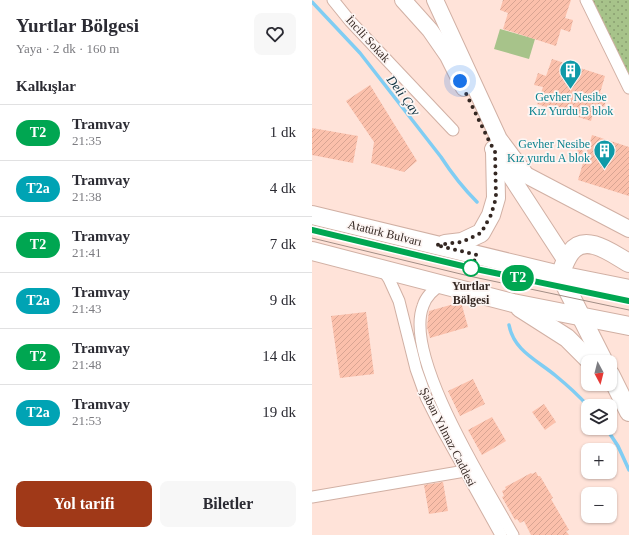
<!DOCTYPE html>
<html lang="tr">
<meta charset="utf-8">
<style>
body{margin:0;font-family:"Times New Roman",serif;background:#f7f7f7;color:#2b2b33;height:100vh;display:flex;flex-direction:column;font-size:15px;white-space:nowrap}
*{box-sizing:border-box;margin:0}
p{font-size:13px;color:#7c7c81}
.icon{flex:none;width:22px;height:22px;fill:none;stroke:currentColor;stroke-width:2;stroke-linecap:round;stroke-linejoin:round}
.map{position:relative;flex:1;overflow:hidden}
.drawer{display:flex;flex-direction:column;background:#fff;width:312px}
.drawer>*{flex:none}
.badge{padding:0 8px;border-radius:13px;font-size:14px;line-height:26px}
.needle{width:26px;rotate:173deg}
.fabs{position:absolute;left:269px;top:355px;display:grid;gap:8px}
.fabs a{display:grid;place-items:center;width:36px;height:36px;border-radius:8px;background:#fff;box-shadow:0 1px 3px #0004;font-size:20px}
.you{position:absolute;width:20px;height:20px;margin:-10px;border:3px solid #fff;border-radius:50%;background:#1a73e8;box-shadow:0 0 0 6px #1a73e833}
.map>.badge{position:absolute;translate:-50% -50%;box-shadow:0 0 0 2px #fff}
h2{padding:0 16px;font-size:15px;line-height:36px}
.round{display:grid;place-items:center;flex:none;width:42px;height:42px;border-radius:8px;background:#f7f7f7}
.overview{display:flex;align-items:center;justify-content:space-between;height:68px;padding:0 16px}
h1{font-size:19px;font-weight:700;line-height:30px}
.cta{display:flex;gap:8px;margin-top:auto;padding:8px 16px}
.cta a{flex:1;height:46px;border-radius:8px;background:#a03918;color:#fff;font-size:16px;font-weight:700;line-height:46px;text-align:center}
.cta a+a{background:#f7f7f7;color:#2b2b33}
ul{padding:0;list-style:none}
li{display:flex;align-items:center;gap:12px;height:56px;padding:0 16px;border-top:1px solid #e1e1e2}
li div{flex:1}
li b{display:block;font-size:15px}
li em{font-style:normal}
li .badge{min-width:44px;font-weight:700;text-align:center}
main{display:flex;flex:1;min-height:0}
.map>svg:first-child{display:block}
.grass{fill:url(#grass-dots)}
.garden{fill:#a7c38a}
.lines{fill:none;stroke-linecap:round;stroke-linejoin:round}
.stream{stroke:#80cdf3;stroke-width:3.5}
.building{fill:url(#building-hatch)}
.street-casing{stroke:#d1b0a4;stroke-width:13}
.secondary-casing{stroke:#d1b0a4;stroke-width:18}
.primary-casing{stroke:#d1b0a4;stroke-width:20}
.street{stroke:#fff;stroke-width:11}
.secondary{stroke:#fff;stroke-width:16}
.primary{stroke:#fff;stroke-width:18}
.tram{stroke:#a38e86;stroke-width:1}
.line-casing{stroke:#fff;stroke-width:9}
.line{stroke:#00a651;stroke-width:6}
.walk{stroke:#342722;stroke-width:4;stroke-dasharray:0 7.2}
.stop-dot{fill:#fff;stroke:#00a651;stroke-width:2}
.labels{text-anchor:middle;stroke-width:3.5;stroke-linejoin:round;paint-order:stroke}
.street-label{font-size:12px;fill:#342722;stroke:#fdf5f3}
.culture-label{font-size:12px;fill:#0d838f;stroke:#fdf5f3}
.stop-label{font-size:12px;font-weight:bold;fill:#342722;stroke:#fdf5f3}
.water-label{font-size:13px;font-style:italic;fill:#0c303f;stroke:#fdf5f3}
</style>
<main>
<section class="drawer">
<div class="overview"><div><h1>Yurtlar Bölgesi</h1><p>Yaya · 2 dk · 160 m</p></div><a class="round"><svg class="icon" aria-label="heart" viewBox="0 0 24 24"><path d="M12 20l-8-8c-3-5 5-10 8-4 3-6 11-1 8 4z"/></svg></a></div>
<h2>Kalkışlar</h2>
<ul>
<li><span class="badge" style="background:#00a651;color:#fff">T2</span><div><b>Tramvay</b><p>21:35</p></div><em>1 dk</em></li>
<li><span class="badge" style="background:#00a3b4;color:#fff">T2a</span><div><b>Tramvay</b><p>21:38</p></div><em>4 dk</em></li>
<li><span class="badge" style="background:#00a651;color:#fff">T2</span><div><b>Tramvay</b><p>21:41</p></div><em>7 dk</em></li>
<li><span class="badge" style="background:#00a3b4;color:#fff">T2a</span><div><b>Tramvay</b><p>21:43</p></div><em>9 dk</em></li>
<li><span class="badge" style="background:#00a651;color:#fff">T2</span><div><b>Tramvay</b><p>21:48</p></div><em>14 dk</em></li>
<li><span class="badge" style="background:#00a3b4;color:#fff">T2a</span><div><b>Tramvay</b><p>21:53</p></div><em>19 dk</em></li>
</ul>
<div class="cta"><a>Yol tarifi</a><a>Biletler</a></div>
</section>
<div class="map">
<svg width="317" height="535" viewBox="0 0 317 535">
<defs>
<pattern id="grass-dots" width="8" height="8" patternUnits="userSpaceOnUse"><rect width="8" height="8" fill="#a7c38a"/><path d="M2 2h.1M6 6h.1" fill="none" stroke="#899e70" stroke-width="1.8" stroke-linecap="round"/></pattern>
<pattern id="building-hatch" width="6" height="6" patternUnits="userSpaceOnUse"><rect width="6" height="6" fill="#fbc0ab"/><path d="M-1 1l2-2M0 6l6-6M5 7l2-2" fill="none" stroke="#d8a593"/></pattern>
</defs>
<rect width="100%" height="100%" fill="#ffe3d9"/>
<!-- grass -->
<polygon class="grass" points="276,0 317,0 317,83"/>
<!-- garden -->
<polygon class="garden" points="188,29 223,39 217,59 182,49"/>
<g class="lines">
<!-- stream -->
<g class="stream">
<path d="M 0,2 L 48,53 L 129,157 C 140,174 151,188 165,202"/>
<path d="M 197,325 C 202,351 225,360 244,376 C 255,385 266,395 276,406"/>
<polyline points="294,428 306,446 317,470"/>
</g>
</g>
<!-- building -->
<g class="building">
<polygon points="191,0 259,0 253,18 261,20 258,32 249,29 244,46 191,29 196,13 188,10"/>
<polygon points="240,59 293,76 288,93 296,95 292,107 284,104 279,121 225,104 231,87 222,85 226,73 234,76"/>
<polygon points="58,85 105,161 92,172 59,163 62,142 34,101"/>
<polygon points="0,128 46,136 41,163 0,155"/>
<polygon points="280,135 317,147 317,196 266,180 271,163 263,160 266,149 275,152"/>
<polygon points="149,302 156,327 118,338 115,327 117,311"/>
<polygon points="54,312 62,374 28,378 19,316"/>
<polygon points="161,379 173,404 148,416 136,391"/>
<polygon points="232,404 244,422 233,430 220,412"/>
<polygon points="180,417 194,441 170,455 156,430"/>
<polygon points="224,472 226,476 228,476 241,498 239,499 257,530 254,531 257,535 219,535 212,521 208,523 205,519 203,520 190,497 192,496 190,491 194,489 193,487 219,473 220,474"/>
<polygon points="131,482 136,511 117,514 112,485"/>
</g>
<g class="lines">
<defs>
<g id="street">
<polyline points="21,0 38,21 141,130"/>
<polyline points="274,0 317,88"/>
<polyline points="70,268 77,279 87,301 104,369 114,397 129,427 189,535"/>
<path d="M 131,284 C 122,289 114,296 111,306 C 91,357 175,488 201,535"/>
<polyline points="0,497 153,471"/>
</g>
<g id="secondary">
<polyline points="91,0 118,30 136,56 152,88"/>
<polyline points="123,0 187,139 214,175 317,229"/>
<polyline points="181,149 254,261"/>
</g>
<g id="primary">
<polyline points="0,215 248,275 317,289"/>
<polyline points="133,244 150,242 169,233 179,215 184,198 183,151"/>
<polyline points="0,251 201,303 317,326"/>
<polyline points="208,308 255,338 279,362"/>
<path d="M 292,362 L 248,275 C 251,267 254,258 259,252 C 274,232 302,255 317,263"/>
<polyline points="298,374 317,412"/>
</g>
</defs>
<!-- street casing -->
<use href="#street" class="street-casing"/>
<!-- secondary casing -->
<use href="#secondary" class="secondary-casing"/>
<!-- primary casing -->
<use href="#primary" class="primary-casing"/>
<!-- street -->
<use href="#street" class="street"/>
<!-- secondary -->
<use href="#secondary" class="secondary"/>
<!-- primary -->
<use href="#primary" class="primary"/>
<!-- tram -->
<g class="tram">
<polyline points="0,230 159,268 317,301"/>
<polyline points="0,238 157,276 317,310"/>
</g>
</g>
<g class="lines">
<defs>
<polyline id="line" points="0,230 159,268 317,301"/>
</defs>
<!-- line casing -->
<use href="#line" class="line-casing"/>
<!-- line -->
<use href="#line" class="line"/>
<!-- walk -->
<polyline class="walk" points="148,81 178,143 183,151 184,198 179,215 169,233 150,242 124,245 165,255 159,268"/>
</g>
<!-- icons -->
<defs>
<symbol id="building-pin" viewBox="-11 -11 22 30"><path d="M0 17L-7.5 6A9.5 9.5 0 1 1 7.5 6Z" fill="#0f9aa8" stroke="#fdf5f3"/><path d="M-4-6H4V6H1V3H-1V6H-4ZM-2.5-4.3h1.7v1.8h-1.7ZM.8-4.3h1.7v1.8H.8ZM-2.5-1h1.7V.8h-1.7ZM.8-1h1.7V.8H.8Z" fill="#fff"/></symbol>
</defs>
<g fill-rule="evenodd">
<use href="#building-pin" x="246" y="58" width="25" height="34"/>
<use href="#building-pin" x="280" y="138" width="25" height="34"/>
</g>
<!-- markers -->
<circle class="stop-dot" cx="159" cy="268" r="8"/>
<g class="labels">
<!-- street labels -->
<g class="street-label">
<text transform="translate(56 39) rotate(47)" y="4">İncili Sokak</text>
<text transform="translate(73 233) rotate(14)" y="4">Atatürk Bulvarı</text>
<text transform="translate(136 437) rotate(63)" y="4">Şaban Yılmaz Caddesi</text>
</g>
<!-- culture labels -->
<g class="culture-label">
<text x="259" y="101">Gevher Nesibe<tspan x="259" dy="14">Kız Yurdu B blok</tspan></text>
<text x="278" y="148" text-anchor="end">Gevher Nesibe<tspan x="278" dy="14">Kız yurdu A blok</tspan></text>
</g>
<!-- stop labels -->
<g class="stop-label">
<text x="159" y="290">Yurtlar<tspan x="159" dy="14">Bölgesi</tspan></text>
</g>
<!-- water labels -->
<g class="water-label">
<text transform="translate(92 95) rotate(53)" y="5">Deli Çay</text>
</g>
</g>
</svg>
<div class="fabs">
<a><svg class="needle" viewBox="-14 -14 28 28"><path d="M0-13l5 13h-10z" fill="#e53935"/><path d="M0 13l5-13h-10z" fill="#7c7c81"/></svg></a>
<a><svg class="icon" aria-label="layers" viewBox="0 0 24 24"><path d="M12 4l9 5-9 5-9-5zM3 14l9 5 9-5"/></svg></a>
<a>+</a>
<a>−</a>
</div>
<div class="you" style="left:148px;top:81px"></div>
<b class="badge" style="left:206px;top:278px;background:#00a651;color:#fff">T2</b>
</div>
</main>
